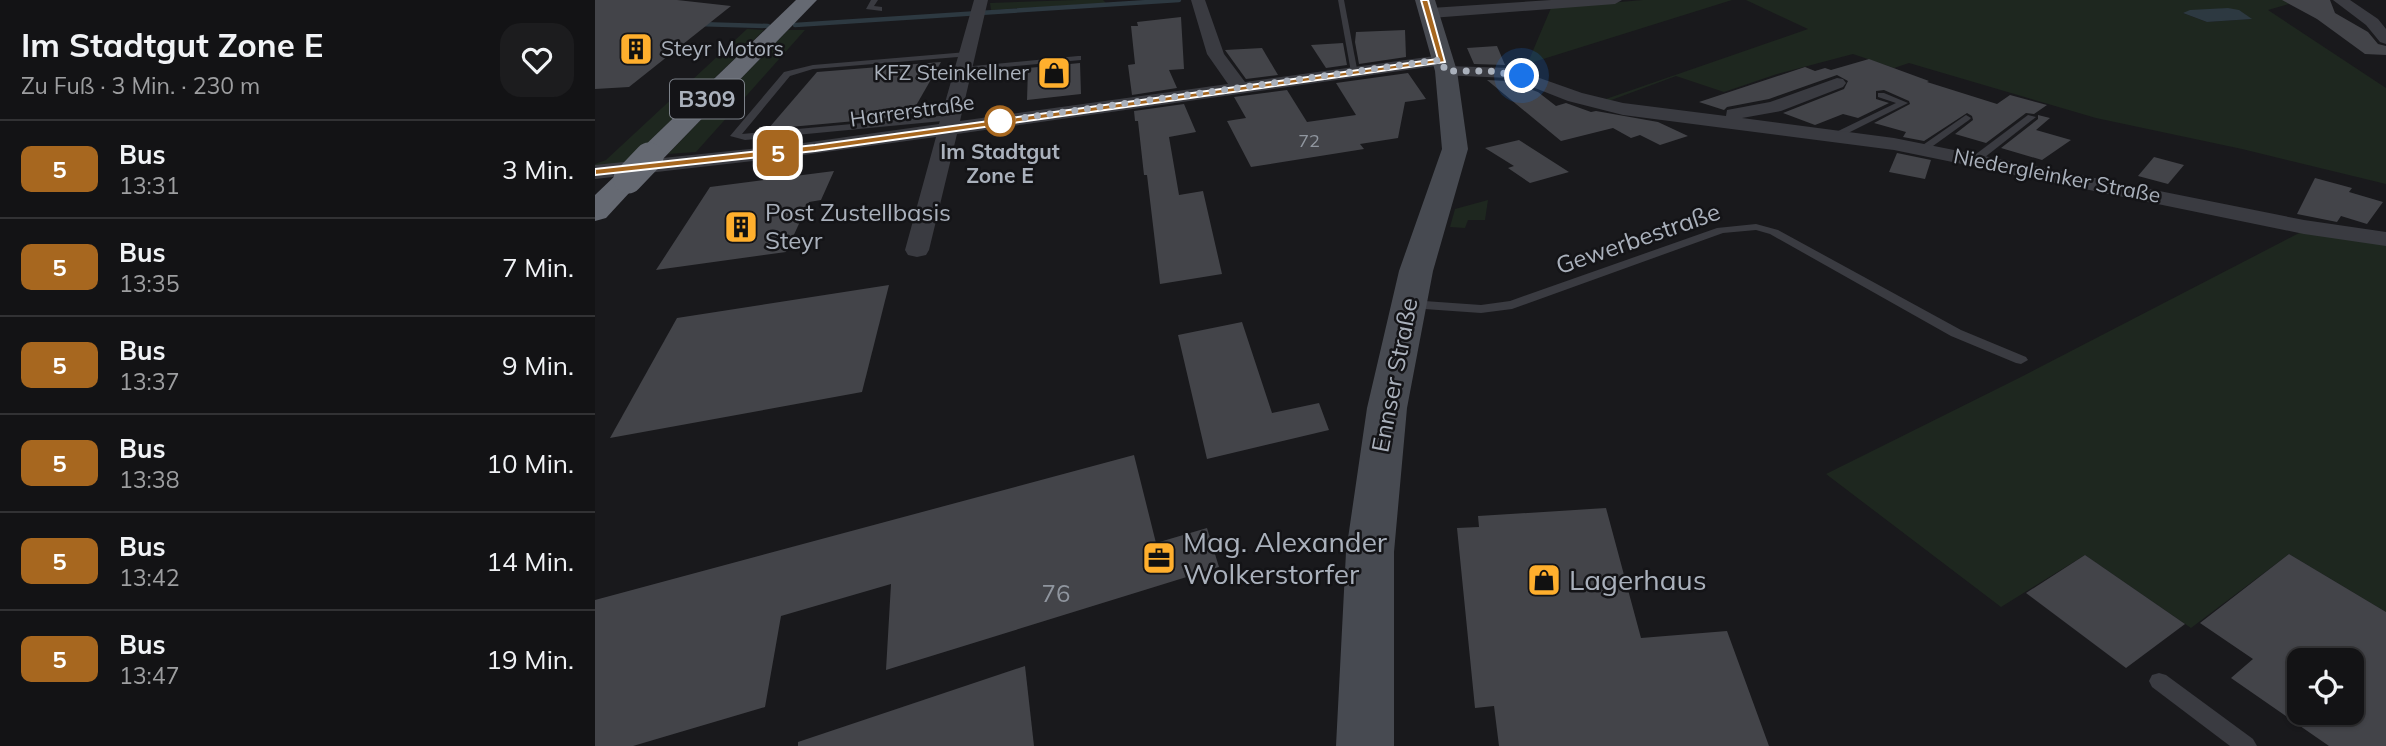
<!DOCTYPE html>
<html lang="de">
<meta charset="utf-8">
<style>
body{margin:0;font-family:Mulish,sans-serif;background:#1c1c1e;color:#f1f3f6;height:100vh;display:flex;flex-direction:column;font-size:26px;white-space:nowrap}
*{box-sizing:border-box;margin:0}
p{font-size:23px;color:#9d9ea0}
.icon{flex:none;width:38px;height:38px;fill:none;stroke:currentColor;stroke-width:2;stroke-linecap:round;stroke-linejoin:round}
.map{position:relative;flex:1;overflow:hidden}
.details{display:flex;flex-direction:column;background:#131315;width:595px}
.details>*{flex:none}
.badge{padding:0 14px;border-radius:10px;font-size:24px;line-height:46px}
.buttons{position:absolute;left:1692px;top:648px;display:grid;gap:14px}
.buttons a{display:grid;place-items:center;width:77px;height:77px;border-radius:14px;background:#131315;box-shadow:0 2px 5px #0004,0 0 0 2px #323234;font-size:35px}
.you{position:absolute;width:35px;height:35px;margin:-18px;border:5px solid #fff;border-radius:50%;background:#1a73e8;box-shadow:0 0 0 10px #1a73e833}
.map>.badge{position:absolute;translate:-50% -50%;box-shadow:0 0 0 4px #fff}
.round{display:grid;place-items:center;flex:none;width:74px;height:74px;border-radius:21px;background:#1c1c1e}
.overview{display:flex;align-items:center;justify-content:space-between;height:119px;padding:0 21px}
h1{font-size:33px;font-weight:700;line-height:52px}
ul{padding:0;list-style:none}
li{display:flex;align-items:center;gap:21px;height:98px;padding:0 21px;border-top:2px solid #323234}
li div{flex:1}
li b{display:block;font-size:26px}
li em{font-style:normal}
li .badge{min-width:77px;font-weight:700;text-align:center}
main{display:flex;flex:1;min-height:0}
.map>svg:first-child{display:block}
.green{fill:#1e271f;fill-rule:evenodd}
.water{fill:#2d3941}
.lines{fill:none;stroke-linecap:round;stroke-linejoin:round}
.stream{stroke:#2d3941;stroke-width:4.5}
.building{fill:#434449;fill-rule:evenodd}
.lane{fill:#3a3b41;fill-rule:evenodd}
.street{fill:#3a3b41;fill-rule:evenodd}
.secondary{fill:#474a51;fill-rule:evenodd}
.highway{fill:#656972;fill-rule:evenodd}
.highway-bridge{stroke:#656972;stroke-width:29}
.line{fill:#a7671f;stroke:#fff;stroke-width:2}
.walk{stroke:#aab1bc;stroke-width:7;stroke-dasharray:0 12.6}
.stop-dot{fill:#fff;stroke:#a7671f;stroke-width:3.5}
.labels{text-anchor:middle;stroke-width:5;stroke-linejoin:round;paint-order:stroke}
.far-number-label{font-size:18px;fill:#90969f}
.far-poi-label{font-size:21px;fill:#aab1bc;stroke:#141417;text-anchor:start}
.far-street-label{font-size:21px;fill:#aab1bc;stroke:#141417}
.far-stop-label{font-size:21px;font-weight:bold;fill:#aab1bc;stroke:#141417}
.shield{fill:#141417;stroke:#7d828a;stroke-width:2}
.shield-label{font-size:23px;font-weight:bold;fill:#aab1bc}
.poi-label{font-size:24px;fill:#aab1bc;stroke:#141417;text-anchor:start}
.street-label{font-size:24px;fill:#aab1bc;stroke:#141417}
.near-number-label{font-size:24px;fill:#90969f}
.near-poi-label{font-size:28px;fill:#aab1bc;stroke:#141417;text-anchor:start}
</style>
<main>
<section class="details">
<div class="overview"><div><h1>Im Stadtgut Zone E</h1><p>Zu Fuß · 3 Min. · 230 m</p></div><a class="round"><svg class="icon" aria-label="heart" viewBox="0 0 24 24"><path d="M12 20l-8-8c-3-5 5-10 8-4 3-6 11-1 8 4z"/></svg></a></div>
<ul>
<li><span class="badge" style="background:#a7671f;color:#fff">5</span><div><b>Bus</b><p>13:31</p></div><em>3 Min.</em></li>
<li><span class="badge" style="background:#a7671f;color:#fff">5</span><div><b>Bus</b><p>13:35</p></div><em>7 Min.</em></li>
<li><span class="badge" style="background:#a7671f;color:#fff">5</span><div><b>Bus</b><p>13:37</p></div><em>9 Min.</em></li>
<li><span class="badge" style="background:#a7671f;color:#fff">5</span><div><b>Bus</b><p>13:38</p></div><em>10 Min.</em></li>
<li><span class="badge" style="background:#a7671f;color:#fff">5</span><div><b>Bus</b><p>13:42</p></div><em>14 Min.</em></li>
<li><span class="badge" style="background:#a7671f;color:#fff">5</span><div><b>Bus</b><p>13:47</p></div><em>19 Min.</em></li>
</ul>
</section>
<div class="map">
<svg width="1791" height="746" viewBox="0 0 1791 746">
<rect width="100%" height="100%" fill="#19191c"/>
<!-- green -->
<g class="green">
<polygon points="481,0 508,0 511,3 396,10 395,3"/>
<polygon points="1048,0 1137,0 916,69 934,60 956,8"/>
<path d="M 1151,0 L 1689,0 L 1694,4 L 1673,10 L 1791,88 L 1791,184 L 1647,149 L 1501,118 L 1314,63 L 1299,68 L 1258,54 L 1182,74 L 1129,92 L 1081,76 L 1011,102 L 1008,100 L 1213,29 ZM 1633,8 L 1656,19 L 1612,22 L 1588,13 Z"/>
<polygon points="152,29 169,30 30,165 0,170 0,164 11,160"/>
<polygon points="193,30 210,30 101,152 73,154"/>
<polygon points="893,200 890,220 873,220 870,228 855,227 860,209"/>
<polygon points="1708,231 1791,245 1791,612 1694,554 1596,628 1490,555 1406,607 1231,474 1426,377"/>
</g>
<!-- water -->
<polygon class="water" points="1633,8 1644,10 1657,19 1612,22 1588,13 1595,10"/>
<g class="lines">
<!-- stream -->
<g class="stream">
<polyline points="102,24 173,26"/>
<polyline points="200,25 584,0"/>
</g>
</g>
<!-- building -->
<g class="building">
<polygon points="0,0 82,0 136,6 34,87 0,89"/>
<polygon points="1687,0 1735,0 1740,13 1773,32 1783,44 1791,46 1791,55 1770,54 1722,19"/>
<polygon points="586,17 589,69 574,70 582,88 537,95 533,65 540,64 536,26 543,26 542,22"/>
<polygon points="810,30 811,57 764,64 760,42 761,32"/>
<polygon points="748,43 752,65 731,68 716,45"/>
<polygon points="902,46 910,65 879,64 872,48"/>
<polygon points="667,48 683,75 651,79 630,50"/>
<polygon points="1274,59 1334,81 1332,82 1402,104 1415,95 1452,105 1439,114 1431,113 1391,143 1360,134 1378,120 1377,116 1372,113 1329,141 1308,137 1311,132 1279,123 1315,104 1314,101 1289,90 1281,91 1281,99 1294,103 1263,118 1248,114 1220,125 1188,113 1249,89 1253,81 1242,75 1174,99 1132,107 1129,110 1104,102 1210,67 1220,71 1230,68 1236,70"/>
<polygon points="346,62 315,116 173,129 222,72"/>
<polygon points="485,63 486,94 432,100 433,68"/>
<polygon points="813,73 831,99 810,102 803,138 765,144 769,149 656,167 632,121 651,118 639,97 692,90 712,122 761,115 741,83"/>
<polygon points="892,80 913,81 920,87 926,86 943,92 961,106 971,103 996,112 1001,111 1063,122 1093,136 1065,145 1045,135 1036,138 1018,128 966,141"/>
<polygon points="589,104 601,132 574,137 584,195 608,191 627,274 565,284 552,175 549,175 543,121 540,121 539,111"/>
<polygon points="1443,115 1455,118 1441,130 1476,140 1447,160 1406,148 1443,119"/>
<polygon points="924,140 974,172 935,183 913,168 919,166 890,148"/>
<polygon points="1302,153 1336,160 1330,179 1294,172"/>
<polygon points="1559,157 1589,165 1573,184 1543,176"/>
<polygon points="239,171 226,200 214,202 191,252 61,270 115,187"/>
<polygon points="1720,178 1757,188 1754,192 1788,202 1772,224 1746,216 1742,222 1702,214"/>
<polygon points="294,285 267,392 15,438 82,318"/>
<polygon points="647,322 677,413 724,403 734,430 612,459 583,335"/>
<polygon points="539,455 561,543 612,528 624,567 291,670 296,584 186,616 170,707 38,746 0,746 0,600"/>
<polygon points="1011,508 1046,638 1132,631 1174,746 904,746 899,706 880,708 862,528 884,527 883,516"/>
<path d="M 1694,554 L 1791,612 L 1791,746 L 1734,746 L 1636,678 L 1658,659 L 1605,623 ZM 1704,660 L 1757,660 L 1757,712 L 1704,712 Z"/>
<polygon points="1490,555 1590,624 1531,668 1431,593"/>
<polygon points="430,666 439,746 203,746 203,742"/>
</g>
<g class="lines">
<!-- lane -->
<g class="lane">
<polygon points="276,0 283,0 279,6 287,7 287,11 271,9"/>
<polygon points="743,0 749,0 763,74 756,72"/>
<polygon points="372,52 376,54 375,56 218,69 195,76 147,134 355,115 360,118 358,120 150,140 135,136 189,72 218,65"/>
<polygon points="483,56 486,56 486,60 368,71 364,69 368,67"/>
<polygon points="1283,93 1289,93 1313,103 1245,137 1239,137 1239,133 1301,103 1283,97"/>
<polygon points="1371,115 1376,118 1374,120 1331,151 1325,151 1325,147"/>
<polygon points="1433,115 1441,117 1385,161 1377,161 1377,157"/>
<polygon points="1161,224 1183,230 1366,330 1431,357 1433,360 1426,364 1421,363 1356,336 1175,234 1161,230 1128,233 917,309 886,313 815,308 809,304 815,300 886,305 915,301 1122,228"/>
<polygon points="1564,673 1571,675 1658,739 1662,746 1635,746 1557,687 1554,681 1557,675"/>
</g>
<!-- street -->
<g class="street">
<polygon points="379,0 393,0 365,121 633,84 612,54 596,0 610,0 629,54 650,82 847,55 856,60 847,65 362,134 334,250 331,255 322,257 313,255 310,250 341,137 194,157 0,179 0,165 194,145 344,124"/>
<polygon points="956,0 1027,0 1020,4 836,18 828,13 836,8"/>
<polygon points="1738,0 1755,0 1783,19 1791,29 1791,44 1785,42 1771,25"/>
<polygon points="851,66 916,68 987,93 1028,103 1131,116 1132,110 1175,102 1242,78 1248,79 1251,83 1248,87 1186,111 1147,118 1299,138 1709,220 1791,232 1791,246 1709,234 1299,150 1028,115 973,101 914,78 845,75 842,71"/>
</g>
<!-- secondary -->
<polygon class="secondary" points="820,0 840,0 862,71 873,149 838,271 812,408 799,552 799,746 741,746 751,552 772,408 804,271 847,149 840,71"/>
<!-- highway -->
<g class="highway">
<polygon points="201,0 222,0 64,163 54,165 44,163 40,157 44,151"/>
<polygon points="33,170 43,173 47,179 11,218 0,221 0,195 23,173"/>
</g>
<!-- highway-bridge -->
<polyline class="highway-bridge" points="33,179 54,157"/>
</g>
<!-- line -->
<polygon class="line" points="826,0 833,0 850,62 220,151 0,175 0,169 220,145 843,59"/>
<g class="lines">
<!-- walk -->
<polyline class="walk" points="405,121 828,62 847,60 850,71 895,71 927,76"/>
</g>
<!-- icons -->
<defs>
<symbol id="building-square" viewBox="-11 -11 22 22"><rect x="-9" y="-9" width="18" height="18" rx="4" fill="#ffaf2d" stroke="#141417"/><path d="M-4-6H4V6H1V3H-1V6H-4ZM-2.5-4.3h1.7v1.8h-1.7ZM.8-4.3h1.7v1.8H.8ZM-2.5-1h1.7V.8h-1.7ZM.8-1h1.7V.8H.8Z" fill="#111"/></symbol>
<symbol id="shop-square" viewBox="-11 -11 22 22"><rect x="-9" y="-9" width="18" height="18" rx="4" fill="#ffaf2d" stroke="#141417"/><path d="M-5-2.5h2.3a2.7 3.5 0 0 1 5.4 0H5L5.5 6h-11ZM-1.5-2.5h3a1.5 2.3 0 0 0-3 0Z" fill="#111"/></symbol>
<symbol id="office-square" viewBox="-11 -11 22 22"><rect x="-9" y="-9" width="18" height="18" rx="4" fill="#ffaf2d" stroke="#141417"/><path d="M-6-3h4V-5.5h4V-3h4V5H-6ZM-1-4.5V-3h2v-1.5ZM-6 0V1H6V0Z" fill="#111"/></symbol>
</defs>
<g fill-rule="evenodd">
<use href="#building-square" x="22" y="30" width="38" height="38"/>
<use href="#shop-square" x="440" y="54" width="38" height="38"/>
<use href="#building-square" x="127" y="208" width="38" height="38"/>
<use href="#office-square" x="545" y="539" width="38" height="38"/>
<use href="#shop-square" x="930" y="561" width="38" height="38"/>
</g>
<!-- markers -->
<circle class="stop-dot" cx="405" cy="121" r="14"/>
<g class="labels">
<!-- far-number labels -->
<g class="far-number-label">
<text x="714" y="147">72</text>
</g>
<!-- far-poi labels -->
<g class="far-poi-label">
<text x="66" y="56">Steyr Motors</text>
<text x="434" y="80" text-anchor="end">KFZ Steinkellner</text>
</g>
<!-- far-street labels -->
<g class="far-street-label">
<text transform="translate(317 111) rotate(-8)" y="7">Harrerstraße</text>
<text transform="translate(1462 176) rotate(11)" y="7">Niedergleinker Straße</text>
</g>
<!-- far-stop labels -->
<g class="far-stop-label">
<text x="405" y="159">Im Stadtgut<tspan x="405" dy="24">Zone E</tspan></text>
</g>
<!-- shield labels -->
<rect class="shield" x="75" y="79.5" width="74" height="39" rx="5"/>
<g class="shield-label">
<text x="112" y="107">B309</text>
</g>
<!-- poi labels -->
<g class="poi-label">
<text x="170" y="221">Post Zustellbasis<tspan x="170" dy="28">Steyr</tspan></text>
</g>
<!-- street labels -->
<g class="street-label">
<text transform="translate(1043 239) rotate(-19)" y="8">Gewerbestraße</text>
<text transform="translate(800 375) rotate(-79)" y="8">Ennser Straße</text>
</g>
<!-- near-number labels -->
<g class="near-number-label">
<text x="461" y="602">76</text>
</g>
<!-- near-poi labels -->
<g class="near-poi-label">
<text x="588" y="552">Mag. Alexander<tspan x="588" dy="32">Wolkerstorfer</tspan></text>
<text x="974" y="590">Lagerhaus</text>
</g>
</g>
</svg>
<div class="buttons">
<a><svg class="icon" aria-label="locate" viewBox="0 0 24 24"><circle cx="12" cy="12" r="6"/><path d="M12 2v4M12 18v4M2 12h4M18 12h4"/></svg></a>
</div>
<div class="you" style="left:927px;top:76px"></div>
<b class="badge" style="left:183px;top:153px;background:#a7671f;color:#fff">5</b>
</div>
</main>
